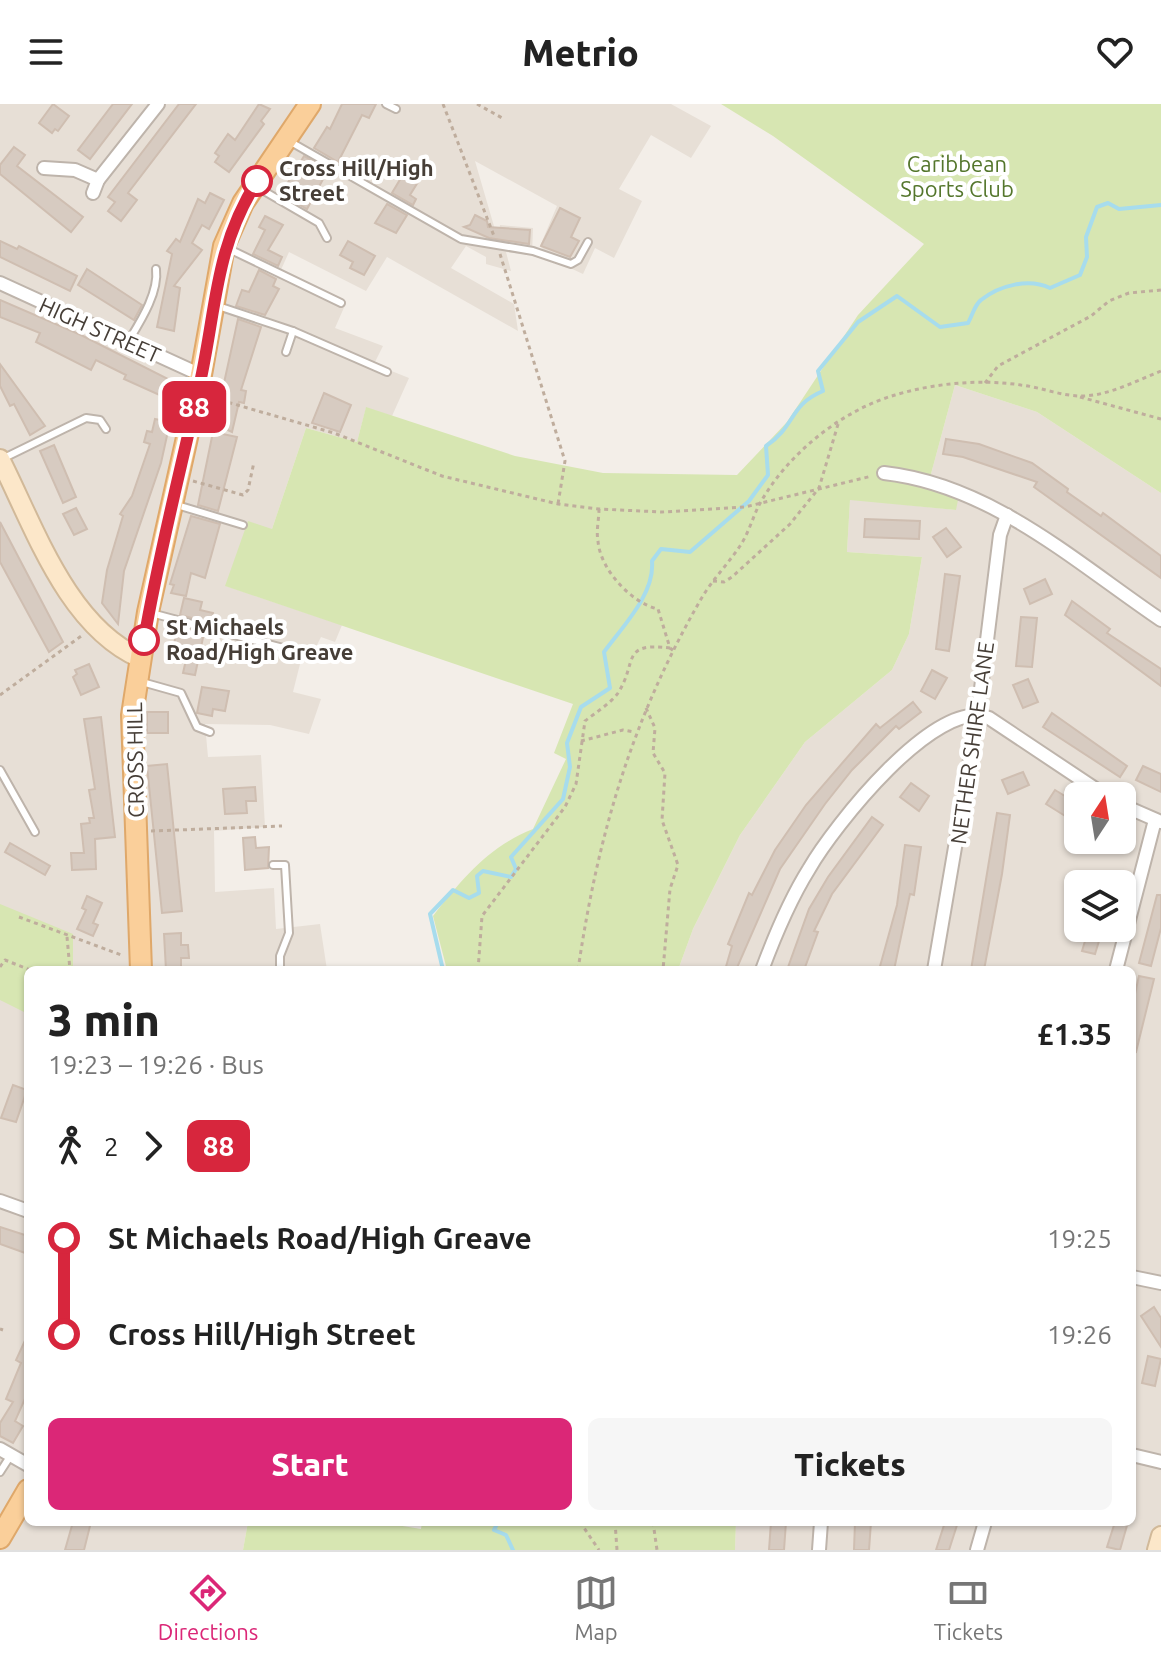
<!DOCTYPE html>
<meta charset="utf-8">
<style>
body{margin:0;font-family:Ubuntu,sans-serif;background:#f6f6f6;color:#222;height:100vh;display:flex;flex-direction:column;font-size:30px;white-space:nowrap}
*{box-sizing:border-box;margin:0}
p{font-size:26px;color:#767676}
.icon{flex:none;width:44px;height:44px;fill:none;stroke:currentColor;stroke-width:2;stroke-linecap:round;stroke-linejoin:round}
.map{position:relative;flex:1;overflow:hidden}
.sheet{position:absolute;left:24px;top:862px;width:1112px;height:560px;display:flex;flex-direction:column;background:#fff;border-radius:12px;box-shadow:0 2px 6px #0004}
.sheet>*{flex:none}
.badge{padding:0 16px;border-radius:12px;font-size:28px;line-height:52px}
.needle{width:52px;rotate:12deg}
.controls{position:absolute;left:1064px;top:678px;display:grid;gap:16px}
.controls a{display:grid;place-items:center;width:72px;height:72px;border-radius:12px;background:#fff;box-shadow:0 2px 6px #0004;font-size:40px}
.map>.badge{position:absolute;translate:-50% -50%;box-shadow:0 0 0 4px #fff}
.legs{display:flex;align-items:center;gap:12px;height:88px;padding:0 24px;font-size:26px}
.legs p{margin-inline-start:auto}
.summary{display:flex;align-items:center;justify-content:space-between;height:136px;padding:0 24px}
h1{font-size:44px;font-weight:800;line-height:60px}
.primary-button{display:flex;gap:16px;margin-top:auto;padding:16px 24px}
.primary-button a{flex:1;height:92px;border-radius:12px;background:#db2777;color:#fff;font-size:32px;font-weight:800;line-height:92px;text-align:center}
.primary-button a+a{background:#f6f6f6;color:#222}
ul{padding:0 24px;list-style:none}
li{display:flex;align-items:center;gap:28px;height:96px;font-size:30px}
li i{display:grid;place-items:center;width:12px;height:100%;margin:0 10px;background:currentColor}
li i::after{content:'';width:20px;height:20px;margin:-10px;border:6px solid;border-radius:50%;background:#fff}
li p{margin-inline-start:auto}
li:first-child i{background:linear-gradient(#0000 50%,currentColor 0)}
li:last-child i{background:linear-gradient(currentColor 50%,#0000 0)}
header{display:flex;justify-content:space-between;align-items:center;height:104px;padding:0 24px;background:#fff;font-size:36px;font-weight:800}
.tab-bar{display:flex;justify-content:space-around;align-items:center;height:112px;border-top:2px solid #e0e0e0;background:#fff;font-size:22px;color:#767676}
.tab-bar a{display:grid;justify-items:center;gap:4px}
.tab-bar .active{color:#db2777}
.map>svg:first-child{display:block}
.residential{fill:#e7dfd6;fill-rule:evenodd}
.green{fill:#d7e6b2}
.lines{fill:none;stroke-linecap:round;stroke-linejoin:round}
.stream{stroke:#a7dced;stroke-width:4}
.building{fill:#d7cbc1;stroke:#cfbeb1;stroke-width:2}
.lane-casing{stroke:#beb4ab;stroke-width:10}
.street-casing{stroke:#beb4ab;stroke-width:16}
.secondary-casing{stroke:#d1b999;stroke-width:22}
.primary-casing{stroke:#dfa86a;stroke-width:24}
.path{stroke:#bfad9d;stroke-width:3;stroke-dasharray:4 4;stroke-linecap:butt}
.lane{stroke:#fff;stroke-width:6}
.street{stroke:#fff;stroke-width:12}
.secondary{stroke:#fce7c9;stroke-width:18}
.primary{stroke:#facf9a;stroke-width:20}
.line-1-casing{stroke:#fff;stroke-width:18}
.line-1{stroke:#d7263d;stroke-width:12}
.stop-1-dot{fill:#fff;stroke:#d7263d;stroke-width:4}
.labels{text-anchor:middle;stroke-width:8;stroke-linejoin:round;paint-order:stroke}
.park-label{font-size:22px;fill:#54762c;stroke:#fff}
.stop-label{font-size:22px;font-weight:bold;fill:#463e37;stroke:#fff;text-anchor:start}
.street-label{font-size:22px;fill:#463e37;stroke:#fff}
</style>
<header><svg class="icon" aria-label="menu" viewBox="0 0 24 24"><path d="M4 6h16M4 12h16M4 18h16"/></svg>Metrio<svg class="icon" aria-label="heart" viewBox="0 0 24 24"><path d="M12 20l-8-8c-3-5 5-10 8-4 3-6 11-1 8 4z"/></svg></header>
<div class="map">
<svg width="1161" height="1446" viewBox="0 0 1161 1446">
<rect width="100%" height="100%" fill="#f3eee8"/>
<!-- residential -->
<g class="residential">
<polygon points="0,0 671,0 711,22 691,54 651,31 619,85 642,97 614,154 595,144 583,170 553,156 540,142 557,102 475,57 498,136 500,121 533,124 532,151 506,148 511,167 486,160 486,153 466,142 451,164 514,200 518,227 387,153 366,187 289,148 280,168 346,199 335,224 383,242 374,260 409,274 392,312 366,304 357,338 306,324 272,425 226,482 342,521 335,538 321,533 309,557 301,556 293,588 321,595 309,630 270,621 205,620 208,653 261,651 265,723 214,727 215,788 274,784 276,825 320,820 327,866 28,866 28,1418 248,1418 243,1446 0,1446"/>
<path d="M 955,281 L 1037,308 L 1161,389 L 1161,1446 L 735,1446 L 736,1418 L 1132,1418 L 1132,866 L 678,866 L 693,825 L 740,731 L 805,638 L 892,566 L 909,530 L 922,453 L 847,448 L 850,395 L 956,406 L 928,381 ZM 1078,692 L 1122,692 L 1122,736 L 1078,736 ZM 1078,780 L 1122,780 L 1122,824 L 1078,824 Z"/>
</g>
<!-- green -->
<g class="green">
<path d="M 721,0 L 1161,0 L 1161,389 L 1037,308 L 955,281 L 928,381 L 958,396 L 956,406 L 850,396 L 847,448 L 922,453 L 909,530 L 892,566 L 805,638 L 740,731 L 693,825 L 678,866 L 447,866 L 433,812 C 463,774 488,743 533,725 L 566,655 L 554,649 L 573,600 L 225,482 L 248,417 L 272,425 L 306,324 L 357,338 L 366,303 L 515,352 L 603,369 L 737,371 L 787,318 L 858,211 L 924,140 L 773,32 Z"/>
<polygon points="0,800 73,830 73,866 28,866 28,910 0,896"/>
<polygon points="248,1418 378,1418 421,1425 422,1418 736,1418 735,1446 243,1446"/>
</g>
<g class="lines">
<!-- stream -->
<g class="stream">
<path d="M 443,866 L 430,810 L 453,786 L 469,794 L 479,789 L 477,772 L 483,767 L 511,773 L 516,765 L 511,753 L 563,695 L 570,663 L 567,639 L 581,603 L 610,584 L 604,548 C 623,522 655,490 652,457 L 661,445 L 690,448 L 749,397 L 768,371 L 766,342 C 796,322 789,301 823,287 L 818,267 L 858,218 L 897,192 L 940,223 L 968,219 C 972,212 975,200 981,196 C 1000,181 1029,174 1050,184 L 1080,171 L 1087,153 L 1086,133 L 1097,103 L 1108,99 L 1119,105 L 1161,101"/>
<polyline points="498,1418 494,1426 506,1431 513,1446"/>
</g>
</g>
<!-- building -->
<g class="building">
<polygon points="53,0 69,12 58,27 55,25 52,29 39,19"/>
<polygon points="113,0 132,0 90,55 78,46"/>
<polygon points="179,0 196,0 128,89 137,96 121,117 108,107 115,98 108,93"/>
<polygon points="259,0 270,5 261,17 264,20 229,68 215,58 219,52 215,49 228,30 235,36"/>
<polygon points="342,0 376,0 369,14 362,11 338,58 314,44 327,23 330,25"/>
<polygon points="14,43 25,51 17,62 83,113 71,128 0,70 0,61"/>
<polygon points="304,52 328,66 307,105 281,90"/>
<polygon points="404,69 418,78 410,91 416,95 413,101 392,89"/>
<polygon points="210,89 224,96 209,125 202,121 192,139 202,146 174,182 180,184 174,227 157,223 172,150 167,147 176,135 180,138 198,95 205,99"/>
<polygon points="387,100 407,111 396,129 375,119"/>
<polygon points="560,104 580,114 571,133 579,137 570,153 541,142"/>
<polygon points="475,111 487,117 488,123 530,126 529,140 489,134 464,123 470,121"/>
<polygon points="265,112 283,121 268,146 282,153 278,162 253,150 265,126 259,123"/>
<polygon points="0,137 17,145 19,142 77,172 70,187 0,153"/>
<polygon points="348,137 375,152 364,171 350,164 353,158 340,151"/>
<polygon points="87,165 142,201 134,216 78,181"/>
<polygon points="259,166 276,175 273,182 279,185 265,211 236,202 242,186 249,188"/>
<polygon points="0,196 81,231 176,279 175,298 124,275 126,271 96,256 91,266 36,238 40,229 0,213"/>
<polygon points="238,215 261,223 241,286 246,287 244,299 239,298 232,328 215,320"/>
<polygon points="0,260 45,322 30,331 14,300 10,302 0,282"/>
<polygon points="324,289 351,301 340,328 312,319"/>
<polygon points="155,315 170,318 161,359 124,467 118,520 102,499 107,466 123,412 120,410 132,392 150,340 144,338 147,327 152,328"/>
<polygon points="213,328 237,333 218,407 198,401"/>
<polygon points="946,335 979,340 1032,359 1068,385 1067,388 1101,412 1103,409 1161,452 1161,474 1034,383 1037,378 963,353 943,350"/>
<polygon points="54,341 76,393 63,399 40,347"/>
<polygon points="76,404 87,425 74,431 63,410"/>
<polygon points="191,412 220,420 205,474 191,469 186,492 171,489 174,481 170,480"/>
<polygon points="865,415 920,417 919,435 864,433"/>
<polygon points="0,418 63,538 49,548 0,458"/>
<polygon points="946,424 961,443 947,453 933,433"/>
<polygon points="945,470 960,472 949,547 936,545"/>
<polygon points="1045,475 1052,490 1030,500 1024,485"/>
<polygon points="184,494 202,498 200,506 213,509 211,519 180,511"/>
<polygon points="1072,497 1110,525 1107,529 1161,565 1161,582 1065,511"/>
<polygon points="1021,513 1037,514 1032,563 1016,562"/>
<polygon points="178,522 204,529 195,571 183,569 186,556 171,553"/>
<polygon points="89,560 99,583 81,591 73,573 77,570 75,566"/>
<polygon points="932,566 947,574 935,595 921,587"/>
<polygon points="1028,575 1038,598 1023,604 1013,581"/>
<polygon points="202,583 229,587 225,607 213,605 212,612 197,609"/>
<polygon points="913,598 921,608 899,625 896,622 852,666 825,700 780,765 736,866 725,866 732,842 728,840 749,789 752,791 775,746 806,701 876,620 880,624"/>
<rect x="147" y="608" width="21" height="21"/>
<polygon points="1052,609 1127,662 1120,673 1043,623"/>
<polygon points="101,613 115,733 95,735 96,765 72,766 71,749 84,749 81,720 90,719 89,714 94,714 89,686 95,685 84,615"/>
<polygon points="167,660 182,807 162,809 147,662"/>
<polygon points="1143,662 1161,670 1161,688 1136,676"/>
<polygon points="1023,668 1029,681 1008,690 1002,676"/>
<polygon points="911,679 929,692 919,707 900,693"/>
<polygon points="255,683 256,697 246,697 247,709 225,710 223,685"/>
<polygon points="1055,686 1078,700 1078,720 1046,700"/>
<polygon points="997,709 1010,711 1002,770 984,866 971,866"/>
<polygon points="872,713 883,721 832,790 814,827 818,828 804,866 787,866 809,805 828,773"/>
<polygon points="255,733 256,744 269,743 268,764 245,766 243,734"/>
<polygon points="10,739 50,762 45,771 5,748"/>
<polygon points="905,741 921,743 914,791 910,790 894,866 879,866 897,801"/>
<polygon points="1157,791 1161,791 1161,824 1151,862 1139,859"/>
<polygon points="87,792 102,799 93,819 98,821 93,832 77,825 86,806 82,804"/>
<polygon points="1089,824 1103,824 1095,850 1082,847"/>
<polygon points="181,829 181,841 188,841 189,854 181,854 181,866 166,866 164,830"/>
<polygon points="1139,872 1154,875 1136,948 1132,947 1132,903"/>
<polygon points="13,981 27,986 16,1018 1,1014"/>
<polygon points="0,1123 28,1132 28,1150 0,1140"/>
<polygon points="1154,1203 1161,1214 1161,1243 1141,1212"/>
<polygon points="28,1230 28,1288 15,1317 23,1322 13,1339 0,1332 0,1319 13,1298 6,1295 21,1259 16,1256"/>
<polygon points="1148,1252 1161,1255 1155,1282 1142,1279"/>
<polygon points="73,1418 91,1418 84,1446 65,1446"/>
<polygon points="771,1418 786,1418 784,1446 769,1446"/>
<polygon points="855,1418 871,1418 869,1446 854,1446"/>
<polygon points="945,1418 958,1418 949,1446 936,1446"/>
<polygon points="1115,1418 1128,1418 1120,1446 1107,1443"/>
</g>
<g class="lines">
<defs>
<g id="lane">
<polyline points="386,0 396,5"/>
<polyline points="289,37 461,135 533,147 571,160 578,156 588,138"/>
<polyline points="257,83 319,119 327,134"/>
<polyline points="229,145 341,199"/>
<polyline points="215,201 293,227 387,268"/>
<path d="M 128,238 C 140,218 159,189 156,165"/>
<polyline points="286,248 293,227"/>
<polyline points="4,354 86,314 100,316 106,325"/>
<polyline points="177,401 243,421"/>
<polyline points="151,509 287,545"/>
<polyline points="142,578 181,589 197,623 210,628"/>
<polyline points="0,666 35,728"/>
<polyline points="273,761 285,761 289,829 280,852 280,866"/>
<polyline points="0,1368 11,1351"/>
</g>
<g id="street">
<polyline points="44,64 75,66 98,76"/>
<polyline points="93,89 98,76 158,0"/>
<polyline points="0,179 201,271"/>
<path d="M 884,369 C 991,381 1074,457 1161,516"/>
<polyline points="1122,701 1161,718"/>
<path d="M 762,866 C 775,831 789,797 809,765 C 833,723 936,592 989,614 L 1106,692"/>
<polyline points="934,866 978,609 1000,431 1007,411"/>
<polyline points="1116,866 1155,716"/>
<polyline points="0,1097 28,1107"/>
<polyline points="1132,1173 1161,1179"/>
<polyline points="0,1345 28,1361"/>
<polyline points="1132,1351 1161,1358"/>
<polyline points="819,1446 821,1418"/>
<polyline points="977,1446 985,1418"/>
</g>
<g id="secondary">
<path d="M 0,355 C 34,422 67,522 140,554"/>
<polyline points="1157,1446 1161,1432"/>
</g>
<g id="primary">
<polyline points="141,866 132,611 148,508 201,271 224,142 243,99 310,0"/>
<polyline points="0,1434 28,1386"/>
</g>
</defs>
<!-- lane casing -->
<use href="#lane" class="lane-casing"/>
<!-- street casing -->
<use href="#street" class="street-casing"/>
<!-- secondary casing -->
<use href="#secondary" class="secondary-casing"/>
<!-- primary casing -->
<use href="#primary" class="primary-casing"/>
<!-- path -->
<g class="path">
<polyline points="443,0 494,132"/>
<polyline points="477,0 504,15"/>
<polyline points="500,150 565,357 558,400"/>
<polyline points="985,279 998,262 1091,212 1109,197 1129,189 1161,186"/>
<polyline points="1080,293 1161,315"/>
<polyline points="213,294 334,329 442,372 558,400 599,405 662,408 745,403 872,372"/>
<polyline points="193,377 243,391 248,386 254,358"/>
<path d="M 599,405 C 599,415 596,427 598,437 C 600,465 631,499 658,505 L 670,544 L 674,547"/>
<polyline points="713,477 724,478 732,473 790,420 819,384 839,317"/>
<polyline points="0,591 84,530"/>
<polyline points="646,604 655,624 653,649 665,669 662,716 678,761 670,785 663,866"/>
<polyline points="581,637 623,626 634,628"/>
<polyline points="151,727 282,722"/>
<polyline points="19,813 124,852"/>
<polyline points="67,833 70,866"/>
<polyline points="0,863 5,856 30,866"/>
<path d="M 478,866 L 482,812 L 565,703 L 576,680 L 585,617 C 595,609 611,599 618,589 C 638,558 620,538 670,544"/>
<path d="M 578,866 C 598,730 632,615 701,495 C 712,476 728,460 740,442 C 748,430 752,416 758,403 C 785,352 840,307 895,291 C 935,279 980,275 1021,281 C 1040,283 1061,292 1081,292 C 1108,292 1136,277 1161,267"/>
<polyline points="0,1225 3,1226"/>
<polyline points="580,1418 599,1446"/>
<polyline points="615,1418 617,1446"/>
<polyline points="653,1418 657,1446"/>
</g>
<!-- lane -->
<use href="#lane" class="lane"/>
<!-- street -->
<use href="#street" class="street"/>
<!-- secondary -->
<use href="#secondary" class="secondary"/>
<!-- primary -->
<use href="#primary" class="primary"/>
</g>
<g class="lines">
<defs>
<path id="line-1" d="M 144,536 C 159,448 182,361 201,274 C 217,199 215,145 257,77"/>
</defs>
<!-- line-1 casing -->
<use href="#line-1" class="line-1-casing"/>
<!-- line-1 -->
<use href="#line-1" class="line-1"/>
</g>
<!-- markers -->
<g class="stop-1-dot">
<circle cx="257" cy="77" r="14"/>
<circle cx="144" cy="536" r="14"/>
</g>
<g class="labels">
<!-- park labels -->
<g class="park-label">
<text x="957" y="68">Caribbean<tspan x="957" dy="25">Sports Club</tspan></text>
</g>
<!-- stop labels -->
<g class="stop-label">
<text x="279" y="72">Cross Hill/High<tspan x="279" dy="25">Street</tspan></text>
<text x="166" y="531">St Michaels<tspan x="166" dy="25">Road/High Greave</tspan></text>
</g>
<!-- street labels -->
<g class="street-label">
<text transform="translate(100 226) rotate(24)" y="8">HIGH STREET</text>
<text transform="translate(972 639) rotate(-82)" y="8">NETHER SHIRE LANE</text>
<text transform="translate(135 656) rotate(-91)" y="8">CROSS HILL</text>
</g>
</g>
</svg>
<div class="controls">
<a><svg class="needle" viewBox="-14 -14 28 28"><path d="M0-13l5 13h-10z" fill="#e53935"/><path d="M0 13l5-13h-10z" fill="#767676"/></svg></a>
<a><svg class="icon" aria-label="layers" viewBox="0 0 24 24"><path d="M12 4l9 5-9 5-9-5zM3 14l9 5 9-5"/></svg></a>
</div>
<b class="badge" style="left:194px;top:303px;background:#d7263d;color:#fff">88</b>
<section class="sheet">
<div class="summary"><div><h1>3 min</h1><p>19:23 – 19:26 · Bus</p></div><b>£1.35</b></div>
<div class="legs"><svg class="icon" aria-label="walk" viewBox="0 0 24 24"><circle cx="13" cy="4" r="2"/><path d="M13 8l-2 6 4 7M11 14l-3 7M7 12l3-4h3l4 4"/></svg>2<svg class="icon" aria-label="forward" viewBox="0 0 24 24"><path d="M9 5l7 7-7 7"/></svg><b class="badge" style="background:#d7263d;color:#fff">88</b></div>
<ul>
<li><i style="color:#d7263d"></i><b>St Michaels Road/High Greave</b><p>19:25</p></li>
<li><i style="color:#d7263d"></i><b>Cross Hill/High Street</b><p>19:26</p></li>
</ul>
<div class="primary-button"><a>Start</a><a>Tickets</a></div>
</section>
</div>
<nav class="tab-bar">
<a class="active"><svg class="icon" aria-label="directions" viewBox="0 0 24 24"><path d="M12 3l9 9-9 9-9-9zM9 14v-3h6M13 9l2 2-2 2"/></svg>Directions</a>
<a><svg class="icon" aria-label="map" viewBox="0 0 24 24"><path d="M3 6l6-2 6 2 6-2v14l-6 2-6-2-6 2zM9 4v14M15 6v14"/></svg>Map</a>
<a><svg class="icon" aria-label="tickets" viewBox="0 0 24 24"><path d="M3 7h18v10H3zM15 7v10"/></svg>Tickets</a>
</nav>
